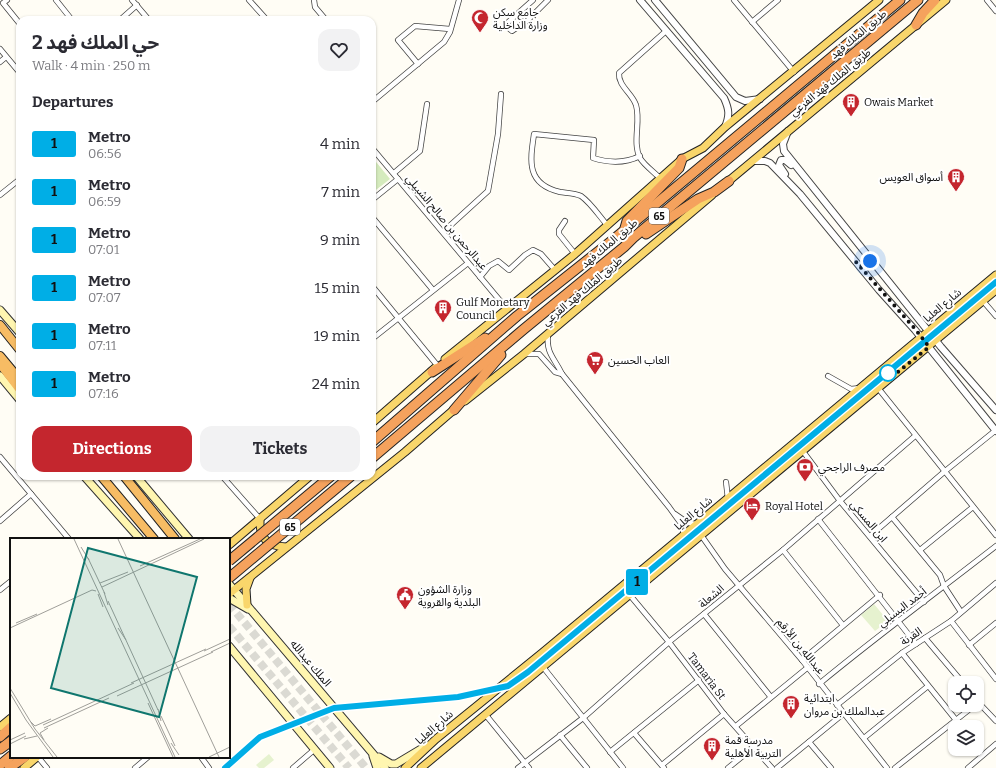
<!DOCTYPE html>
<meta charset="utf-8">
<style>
body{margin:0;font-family:Bitter,"Noto Sans Arabic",serif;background:#f2f2f3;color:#2b2b33;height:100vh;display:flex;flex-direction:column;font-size:15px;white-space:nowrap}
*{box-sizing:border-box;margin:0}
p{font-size:13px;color:#7c7c81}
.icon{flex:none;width:22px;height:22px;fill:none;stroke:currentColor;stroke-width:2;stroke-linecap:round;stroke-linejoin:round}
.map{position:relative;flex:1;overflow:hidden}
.sheet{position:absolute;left:16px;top:16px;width:360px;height:464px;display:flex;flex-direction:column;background:#fff;border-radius:12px;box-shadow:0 1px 3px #0004}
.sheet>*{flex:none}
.badge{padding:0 8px;border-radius:3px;font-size:14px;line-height:26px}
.tools{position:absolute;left:948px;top:676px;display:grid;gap:8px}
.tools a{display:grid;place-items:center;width:36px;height:36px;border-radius:8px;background:#fff;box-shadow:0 1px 3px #0004;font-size:20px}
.you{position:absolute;width:20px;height:20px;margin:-10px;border:3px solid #fff;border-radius:50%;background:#1a73e8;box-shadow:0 0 0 6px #1a73e833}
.map>.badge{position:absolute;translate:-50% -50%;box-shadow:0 0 0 2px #fff}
h2{padding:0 16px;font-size:15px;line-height:36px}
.round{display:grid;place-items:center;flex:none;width:42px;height:42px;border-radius:12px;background:#f2f2f3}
.summary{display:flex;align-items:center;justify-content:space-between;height:68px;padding:0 16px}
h1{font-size:19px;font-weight:700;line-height:30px}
.cta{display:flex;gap:8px;margin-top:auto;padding:8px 16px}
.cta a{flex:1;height:46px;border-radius:12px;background:#c4262e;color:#fff;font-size:16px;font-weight:700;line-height:46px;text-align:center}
.cta a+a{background:#f2f2f3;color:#2b2b33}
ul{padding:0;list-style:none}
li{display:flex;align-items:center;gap:12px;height:48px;padding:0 16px}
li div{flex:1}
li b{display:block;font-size:15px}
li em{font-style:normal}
li .badge{min-width:44px;font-weight:700;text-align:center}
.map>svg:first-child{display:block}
.green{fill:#d5ebbd}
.pitch{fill:#e6f2cf}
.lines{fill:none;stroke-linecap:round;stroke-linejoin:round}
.trunk-tunnel{stroke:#dbdad3;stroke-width:8;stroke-dasharray:8 4;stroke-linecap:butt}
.minor-casing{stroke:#444;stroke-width:6}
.tertiary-casing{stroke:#444;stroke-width:8}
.secondary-casing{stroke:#333;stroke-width:9}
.primary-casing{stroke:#222;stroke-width:9}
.trunk-casing{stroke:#222;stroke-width:10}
.motorway-casing{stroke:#222;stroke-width:11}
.minor{stroke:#fff;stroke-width:4.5}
.tertiary{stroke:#fff;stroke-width:6}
.secondary{stroke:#fff6b0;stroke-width:7}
.primary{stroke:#f9d66b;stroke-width:7}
.trunk{stroke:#f7bc64;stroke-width:8}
.motorway{stroke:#f5a25d;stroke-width:9}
.motorway-bridge-casing{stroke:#222;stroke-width:11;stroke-linecap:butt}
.motorway-bridge{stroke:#f5a25d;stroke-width:9}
.line-casing{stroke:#fff;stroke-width:9}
.line{stroke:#00aee6;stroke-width:6}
.walk{stroke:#111;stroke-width:4;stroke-dasharray:0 7.2}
.stop-dot{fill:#fff;stroke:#00aee6;stroke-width:2}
.labels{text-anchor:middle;stroke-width:4;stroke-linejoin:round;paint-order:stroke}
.shield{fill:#fff;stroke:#585858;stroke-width:1}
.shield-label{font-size:10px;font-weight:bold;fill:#111}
.poi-label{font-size:11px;fill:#111;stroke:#fff;text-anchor:start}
.street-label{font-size:11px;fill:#111;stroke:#fff}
.inset-road{fill:none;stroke:#a09f9a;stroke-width:1}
.view{fill:#0f766e;fill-opacity:0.15;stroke:#0f766e;stroke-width:2}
.inset-edge{fill:none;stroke:#111;stroke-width:2}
</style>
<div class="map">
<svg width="996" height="768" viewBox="0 0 996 768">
<rect width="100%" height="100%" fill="#fffdf5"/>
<!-- green -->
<polygon class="green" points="372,157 390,179 372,193"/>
<!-- pitch -->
<g class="pitch">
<polygon points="874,604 888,621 875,631 861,615"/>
<polygon points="269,754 274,760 264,768 259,768 256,765"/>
</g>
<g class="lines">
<!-- trunk-tunnel -->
<g class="trunk-tunnel">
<polyline points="229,604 366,768"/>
<polyline points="229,626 349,768"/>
</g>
<defs>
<g id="minor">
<polyline points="7,0 3,3 20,24"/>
<polyline points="56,0 72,20"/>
<polyline points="132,0 149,20"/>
<polyline points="249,0 267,20"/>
<polyline points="314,0 315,7 326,20"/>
<polyline points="533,0 505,25 512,31 528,20 548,0"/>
<polyline points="734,0 794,72"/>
<polyline points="987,0 996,11"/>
<polyline points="120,20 137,5"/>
<polyline points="752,22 778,0"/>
<polyline points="0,49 20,73"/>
<polyline points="0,62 6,57"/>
<polyline points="418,64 398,40 415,26 450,29"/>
<polyline points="372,102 444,42 450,32 459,0"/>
<polyline points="372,148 507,309"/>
<polyline points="394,173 420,151 427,104"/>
<path d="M 660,178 C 654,172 644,165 640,158 C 632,142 641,122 636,105 C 632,93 618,86 619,73 L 666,31"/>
<polyline points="0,195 20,179"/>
<polyline points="372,200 398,179"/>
<polyline points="372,217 433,290"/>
<polyline points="565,221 559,230 559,234 575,254"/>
<path d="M 608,226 C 600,217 591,203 581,196 C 575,193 566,193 560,192 C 526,184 530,161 534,134 L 594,140 L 593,158 C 609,163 624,164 640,156"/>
<polyline points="443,232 488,191 498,134 501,94"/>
<polyline points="480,277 489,266 498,261 509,270 525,255 533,250 541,254 555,270"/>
<polyline points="372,286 437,365"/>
<polyline points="983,301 996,316"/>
<path d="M 548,334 C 546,354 554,357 562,374"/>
<polyline points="372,339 468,263"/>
<polyline points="524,354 539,354 555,372 562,374 669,507 682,525 684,535"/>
<polyline points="828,376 851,389 860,388"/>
<polyline points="878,388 996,535"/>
<polyline points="802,450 840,501 924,602"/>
<polyline points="0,457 69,539"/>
<polyline points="222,476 260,519"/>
<polyline points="726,482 728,499"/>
<polyline points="675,514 688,523 697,524"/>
<polyline points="892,517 940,575 944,586 961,612"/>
<polyline points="818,519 916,644"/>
<polyline points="0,521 31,494"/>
<polyline points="701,535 725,569 802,660 887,768"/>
<polyline points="870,536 944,472 996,430"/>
<polyline points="783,550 842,624"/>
<polyline points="920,550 973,507"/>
<polyline points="0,590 11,581"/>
<polyline points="629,594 669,642 724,714 772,768"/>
<polyline points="704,614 770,696"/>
<polyline points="951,621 996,679"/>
<polyline points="925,638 963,683"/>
<polyline points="969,645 996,623"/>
<polyline points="902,653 956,720"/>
<polyline points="802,660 880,595"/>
<polyline points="543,667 623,768"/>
<path d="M 819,684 C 877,636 937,592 996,546"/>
<polyline points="977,701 996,721"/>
<polyline points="837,705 902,653 951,621 996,583"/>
<polyline points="485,714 529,768"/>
<polyline points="736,726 807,668"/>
<polyline points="634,733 664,768"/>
<polyline points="560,735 587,768"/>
<polyline points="864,738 928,686"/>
<polyline points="809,742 831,768"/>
<polyline points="610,752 699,680"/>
<polyline points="38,757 47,768"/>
<polyline points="201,757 209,768"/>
<polyline points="662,765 724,714"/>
<polyline points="135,768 148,757"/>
<polyline points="293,768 315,749"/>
<polyline points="518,768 583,718 669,642 783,550 915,436"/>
<polyline points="728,768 754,747"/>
<polyline points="777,768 843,714"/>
<polyline points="895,768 975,705"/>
<polyline points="968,768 996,744"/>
</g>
<g id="tertiary">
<path d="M 640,0 L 724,98 C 729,109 730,115 725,127"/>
<polyline points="655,0 736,97 745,101 760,99"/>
<polyline points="788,131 783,144 784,151 941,347 996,410"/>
<polyline points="754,161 765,161 770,163 800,194 879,290 915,330 996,431"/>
<polyline points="785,174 779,165 781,160 785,160 791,165"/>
<polyline points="860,265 864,268 869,267 868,256"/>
</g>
<g id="secondary">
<polyline points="0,310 20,333"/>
<polyline points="0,376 20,400"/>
<polyline points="84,476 140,539"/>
<polyline points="136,476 189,539"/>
<polyline points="229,584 385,768"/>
<polyline points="229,598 248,609"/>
<polyline points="229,646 330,768"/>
<polyline points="373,756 377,768"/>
<polyline points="379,757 391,764 396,764 426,746"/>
</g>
<g id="primary">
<polyline points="725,184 946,0"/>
<polyline points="445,359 575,254 682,159 703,148 725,127 879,0"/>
<polyline points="465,401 524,354 712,195"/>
<polyline points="372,423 435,368"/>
<path d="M 260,519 C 259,538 267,546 286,547"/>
<polyline points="229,545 310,476"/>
<polyline points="229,594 405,452 457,407"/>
<polyline points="247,605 246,589 250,578"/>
<polyline points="0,727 11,718"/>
<polyline points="24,768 37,757"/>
<polyline points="405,768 436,739 542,653 996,275"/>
<polyline points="421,768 996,290"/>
</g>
<g id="trunk">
<polyline points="0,325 20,350"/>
<polyline points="0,356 20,380"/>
<polyline points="0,364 20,390"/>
<polyline points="101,476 154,539"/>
<polyline points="124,476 175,539"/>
</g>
<g id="motorway">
<polyline points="916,25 923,13 935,0"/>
<polyline points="625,228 627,221 679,168 682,159"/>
<polyline points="646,234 698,199 714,192 729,181"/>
<polyline points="432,372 485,338"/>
<polyline points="454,410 501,355"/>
<polyline points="372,442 517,316 614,239 900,0"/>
<polyline points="372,458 524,329 624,247 633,238 918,0"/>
<polyline points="0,737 11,727"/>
<polyline points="0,749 11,741"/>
<polyline points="0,765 11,756"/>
<polyline points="9,768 25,757"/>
</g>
</defs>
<!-- minor casing -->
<use href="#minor" class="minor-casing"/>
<!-- tertiary casing -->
<use href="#tertiary" class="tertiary-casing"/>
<!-- secondary casing -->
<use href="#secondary" class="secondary-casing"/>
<!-- primary casing -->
<use href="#primary" class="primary-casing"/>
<!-- trunk casing -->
<use href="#trunk" class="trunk-casing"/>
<!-- motorway casing -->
<use href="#motorway" class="motorway-casing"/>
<!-- minor -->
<use href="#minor" class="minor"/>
<!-- tertiary -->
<use href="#tertiary" class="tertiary"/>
<!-- secondary -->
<use href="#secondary" class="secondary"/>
<!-- primary -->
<use href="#primary" class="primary"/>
<!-- trunk -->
<use href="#trunk" class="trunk"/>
<!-- motorway -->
<use href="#motorway" class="motorway"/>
<defs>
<g id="motorway-bridge">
<polyline points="229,561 331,476"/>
<polyline points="229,578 351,476"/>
</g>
</defs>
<!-- motorway-bridge casing -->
<use href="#motorway-bridge" class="motorway-bridge-casing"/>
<!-- motorway-bridge -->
<use href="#motorway-bridge" class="motorway-bridge"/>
</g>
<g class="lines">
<defs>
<polyline id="line" points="225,768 260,737 334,708 458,697 508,686 528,672 996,282"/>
</defs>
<!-- line casing -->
<use href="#line" class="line-casing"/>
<!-- line -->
<use href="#line" class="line"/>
<!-- walk -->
<polyline class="walk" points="870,261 869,267 864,268 856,262 916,330 929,347 888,380 888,373"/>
</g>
<!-- icons -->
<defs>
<symbol id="mosque-pin" viewBox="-11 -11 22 30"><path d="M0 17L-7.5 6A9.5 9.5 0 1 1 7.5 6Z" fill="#c4262e" stroke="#fff"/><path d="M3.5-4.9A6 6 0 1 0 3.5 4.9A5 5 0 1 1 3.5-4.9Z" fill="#fff"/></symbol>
<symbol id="building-pin" viewBox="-11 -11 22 30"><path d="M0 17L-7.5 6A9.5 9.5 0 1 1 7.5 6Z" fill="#c4262e" stroke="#fff"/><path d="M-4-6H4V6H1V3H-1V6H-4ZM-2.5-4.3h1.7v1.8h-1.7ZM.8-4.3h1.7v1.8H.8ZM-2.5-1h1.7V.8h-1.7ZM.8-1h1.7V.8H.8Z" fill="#fff"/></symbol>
<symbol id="supermarket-pin" viewBox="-11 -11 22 30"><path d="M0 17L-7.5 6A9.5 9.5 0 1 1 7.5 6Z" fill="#c4262e" stroke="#fff"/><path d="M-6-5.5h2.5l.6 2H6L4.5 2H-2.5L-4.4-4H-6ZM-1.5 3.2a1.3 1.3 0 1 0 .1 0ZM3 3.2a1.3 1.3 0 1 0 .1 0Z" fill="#fff"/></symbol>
<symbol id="bank-pin" viewBox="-11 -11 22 30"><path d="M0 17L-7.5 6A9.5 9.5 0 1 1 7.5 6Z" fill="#c4262e" stroke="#fff"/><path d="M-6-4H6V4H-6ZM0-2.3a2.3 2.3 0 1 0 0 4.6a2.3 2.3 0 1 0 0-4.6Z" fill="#fff"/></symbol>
<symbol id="hotel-pin" viewBox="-11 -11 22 30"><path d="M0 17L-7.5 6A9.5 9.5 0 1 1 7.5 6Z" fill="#c4262e" stroke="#fff"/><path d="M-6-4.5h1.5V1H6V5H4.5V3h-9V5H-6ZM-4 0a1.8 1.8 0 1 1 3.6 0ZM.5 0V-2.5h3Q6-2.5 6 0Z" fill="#fff"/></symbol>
<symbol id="civic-pin" viewBox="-11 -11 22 30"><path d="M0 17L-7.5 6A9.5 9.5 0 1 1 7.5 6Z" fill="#c4262e" stroke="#fff"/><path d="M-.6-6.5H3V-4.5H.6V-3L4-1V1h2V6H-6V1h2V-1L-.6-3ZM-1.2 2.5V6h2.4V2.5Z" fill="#fff"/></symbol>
</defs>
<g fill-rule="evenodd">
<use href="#mosque-pin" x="470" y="8" width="20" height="27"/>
<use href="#building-pin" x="841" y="92" width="20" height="27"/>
<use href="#building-pin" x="946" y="167" width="20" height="27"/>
<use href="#building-pin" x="433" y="298" width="20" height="27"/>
<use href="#supermarket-pin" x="585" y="350" width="20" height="27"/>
<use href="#bank-pin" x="795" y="457" width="20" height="27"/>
<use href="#hotel-pin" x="742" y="496" width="20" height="27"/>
<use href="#civic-pin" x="395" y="585" width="20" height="27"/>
<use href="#building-pin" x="781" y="694" width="20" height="27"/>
<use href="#building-pin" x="702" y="736" width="20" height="27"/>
</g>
<!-- markers -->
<circle class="stop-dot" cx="888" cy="373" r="8"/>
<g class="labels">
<!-- shield labels -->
<g class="shield">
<rect x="649" y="208" width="20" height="16" rx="3"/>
<rect x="280" y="519" width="20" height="16" rx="3"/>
</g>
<g class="shield-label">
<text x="659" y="220">65</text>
<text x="290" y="531">65</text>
</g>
<!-- poi labels -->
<g class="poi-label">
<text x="493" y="16">جامع سكن<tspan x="493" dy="13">وزارة الداخلية</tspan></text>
<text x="864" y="106">Owais Market</text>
<text x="943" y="181" text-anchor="end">أسواق العويس</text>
<text x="456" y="306">Gulf Monetary<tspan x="456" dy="13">Council</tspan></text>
<text x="608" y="364">العاب الحسين</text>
<text x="818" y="471">مصرف الراجحي</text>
<text x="765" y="510">Royal Hotel</text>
<text x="418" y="593">وزارة الشؤون<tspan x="418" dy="13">البلدية والقروية</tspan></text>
<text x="804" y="702">ابتدائية<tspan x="804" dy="13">عبدالملك بن مروان</tspan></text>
<text x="725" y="744">مدرسة قمة<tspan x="725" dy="13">التربية الأهلية</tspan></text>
</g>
<!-- street labels -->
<g class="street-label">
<text transform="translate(858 34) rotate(-40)" y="4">طريق الملك فهد</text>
<text transform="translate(830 82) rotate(-39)" y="4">طريق الملك فهد الفرعي</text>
<text transform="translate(447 222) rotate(50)" y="4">عبدالرحمن بن صالح الشبيلي</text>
<text transform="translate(609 243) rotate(-40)" y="4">طريق الملك فهد</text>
<text transform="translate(582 291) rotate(-40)" y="4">طريق الملك فهد الفرعي</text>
<text transform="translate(942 305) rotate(-40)" y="4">شارع العليا</text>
<text transform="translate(693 513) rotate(-40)" y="4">شارع العليا</text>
<text transform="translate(869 521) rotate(50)" y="4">ابن المسكي</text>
<text transform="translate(711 596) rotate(-40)" y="4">الشعلة</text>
<text transform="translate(902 607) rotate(-37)" y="4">أحمد البسيلي</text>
<text transform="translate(911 636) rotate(-34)" y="4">القرنة</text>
<text transform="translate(801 646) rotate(51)" y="4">عبدالله بن الأرقم</text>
<text transform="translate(311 663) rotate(50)" y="4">الملك عبدالله</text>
<text transform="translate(707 676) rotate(53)" y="4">Tamaria St</text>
<text transform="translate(434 727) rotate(-41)" y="4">شارع العليا</text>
</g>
</g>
<!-- overview -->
<g transform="translate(10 538)">
<rect width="220" height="220" fill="#fffdf5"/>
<path class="inset-road" d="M 64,1 L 165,219M 108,1 L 209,219M 71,9 L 79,22M 78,20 L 95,56M 130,28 L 190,1M 90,45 L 118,34M 92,49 L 194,1M 94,54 L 98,67M 88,56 L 93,69M 98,63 L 148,172M 6,85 L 27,76M 0,90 L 82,52 L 86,53M 108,90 L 116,102M 194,113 L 220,101M 201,114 L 220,105M 121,145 L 196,111M 0,150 L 25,191 L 47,219M 0,155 L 16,182 L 43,219M 107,158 L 203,114M 138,165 L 163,219M 148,171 L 151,183M 151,178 L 165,208M 20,183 L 25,188 L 41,181M 33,187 L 124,145M 34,190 L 99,160M 14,201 L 27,198M 0,202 L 15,195M 34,202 L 30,195 L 38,190M 161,205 L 169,217M 0,206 L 16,198M 199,219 L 220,209"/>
<path class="view" d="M 78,10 L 187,39 L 149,179 L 41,150 Z"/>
<rect width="220" height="220" class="inset-edge"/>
</g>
</svg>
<div class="tools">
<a><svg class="icon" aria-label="locate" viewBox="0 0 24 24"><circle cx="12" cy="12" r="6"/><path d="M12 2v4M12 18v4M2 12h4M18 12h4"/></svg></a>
<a><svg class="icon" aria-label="layers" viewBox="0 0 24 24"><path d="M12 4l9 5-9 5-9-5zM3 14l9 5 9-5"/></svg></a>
</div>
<div class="you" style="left:870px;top:261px"></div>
<b class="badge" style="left:637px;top:582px;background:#00aee6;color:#111">1</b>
<section class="sheet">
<div class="summary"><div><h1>حي الملك فهد 2</h1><p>Walk · 4 min · 250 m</p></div><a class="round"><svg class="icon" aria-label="heart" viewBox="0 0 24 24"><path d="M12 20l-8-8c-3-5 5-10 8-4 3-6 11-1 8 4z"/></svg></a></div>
<h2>Departures</h2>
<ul>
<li><span class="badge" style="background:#00aee6;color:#111">1</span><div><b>Metro</b><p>06:56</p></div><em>4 min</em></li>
<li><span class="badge" style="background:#00aee6;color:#111">1</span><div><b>Metro</b><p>06:59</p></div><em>7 min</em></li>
<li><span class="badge" style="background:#00aee6;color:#111">1</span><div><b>Metro</b><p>07:01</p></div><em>9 min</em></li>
<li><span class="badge" style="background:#00aee6;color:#111">1</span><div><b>Metro</b><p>07:07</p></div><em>15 min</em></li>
<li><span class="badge" style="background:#00aee6;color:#111">1</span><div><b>Metro</b><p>07:11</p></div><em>19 min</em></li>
<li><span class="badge" style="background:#00aee6;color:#111">1</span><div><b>Metro</b><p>07:16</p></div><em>24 min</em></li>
</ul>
<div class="cta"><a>Directions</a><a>Tickets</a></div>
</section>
</div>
